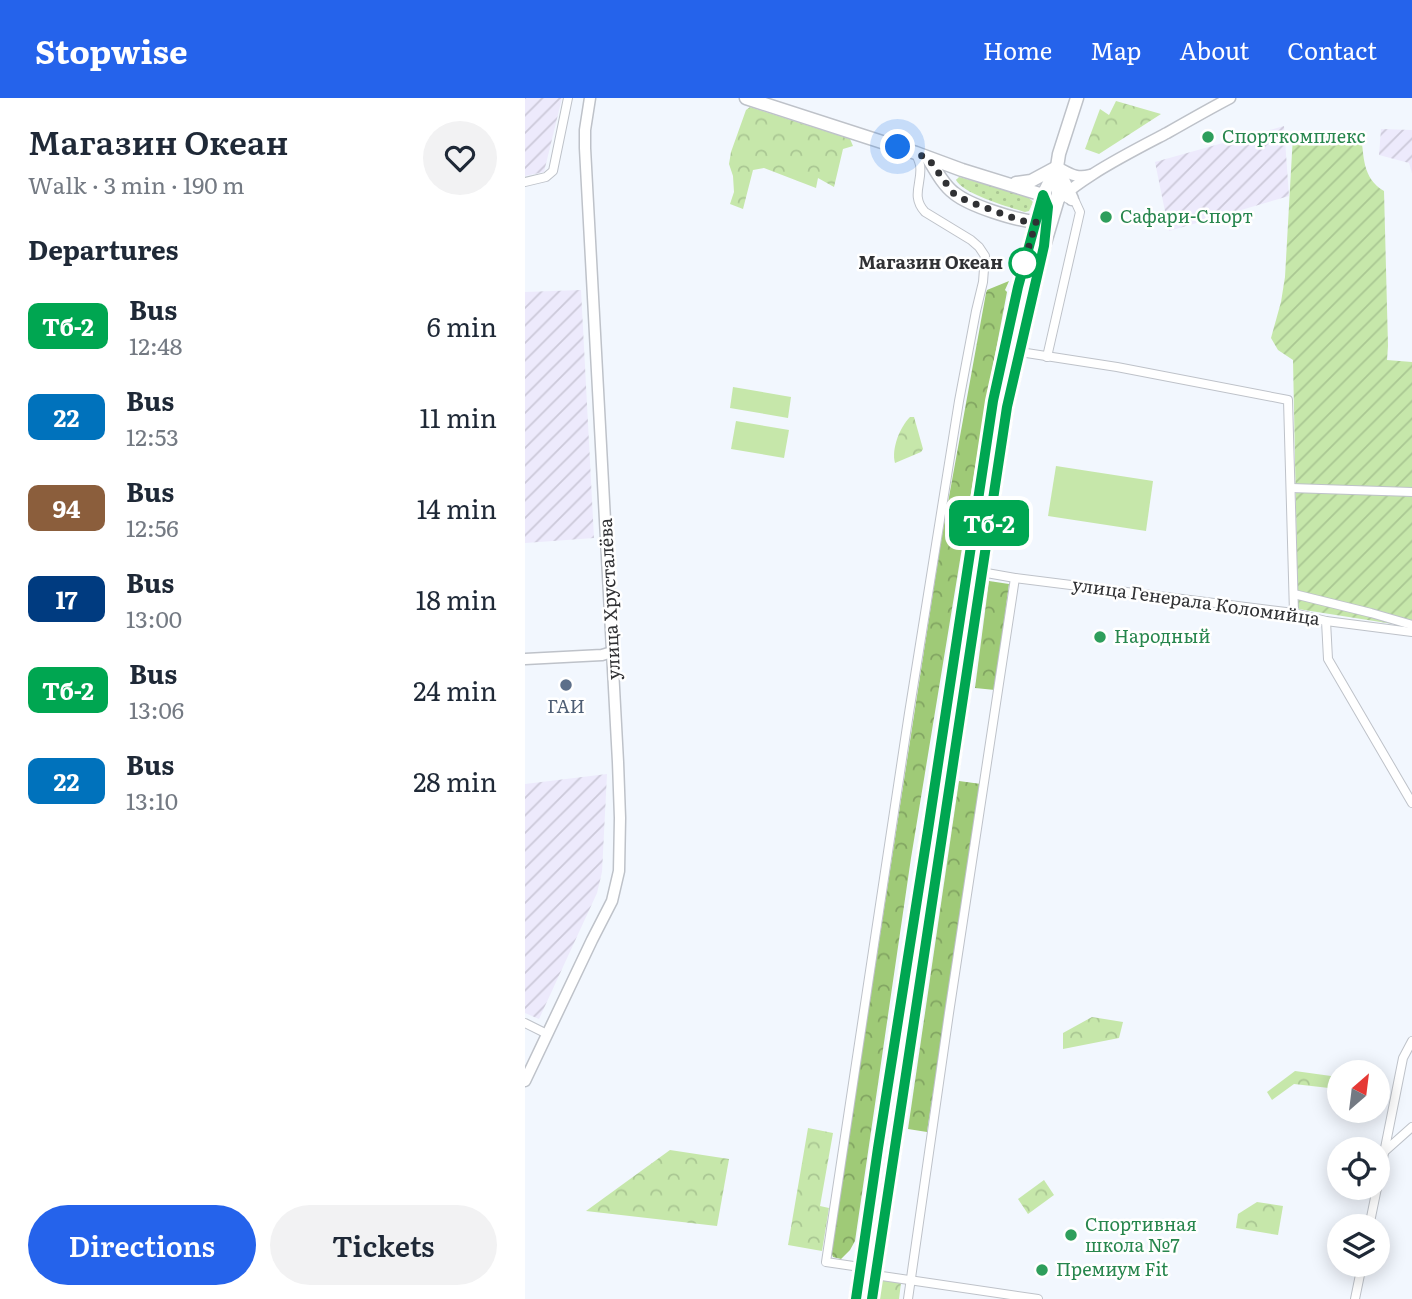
<!DOCTYPE html>
<meta charset="utf-8">
<style>
body{margin:0;font-family:Literata,serif;background:#f2f2f3;color:#1f2937;height:100vh;display:flex;flex-direction:column;font-size:26px;white-space:nowrap}
*{box-sizing:border-box;margin:0}
p{font-size:23px;color:#747a83}
.icon{flex:none;width:38px;height:38px;fill:none;stroke:currentColor;stroke-width:2;stroke-linecap:round;stroke-linejoin:round}
.map{position:relative;flex:1;overflow:hidden}
.details{display:flex;flex-direction:column;background:#fff;width:525px}
.details>*{flex:none}
.badge{padding:0 14px;border-radius:10px;font-size:24px;line-height:46px}
.needle{width:46px;rotate:28deg}
.tools{position:absolute;left:802px;top:962px;display:grid;gap:14px}
.tools a{display:grid;place-items:center;width:63px;height:63px;border-radius:50%;background:#fff;box-shadow:0 4px 18px #0003;font-size:35px}
.you{position:absolute;width:35px;height:35px;margin:-18px;border:5px solid #fff;border-radius:50%;background:#1a73e8;box-shadow:0 0 0 10px #1a73e833}
.map>.badge{position:absolute;translate:-50% -50%;box-shadow:0 0 0 4px #fff}
h2{padding:0 28px;font-size:26px;line-height:63px}
.round{display:grid;place-items:center;flex:none;width:74px;height:74px;border-radius:37px;background:#f2f2f3}
.summary{display:flex;align-items:center;justify-content:space-between;height:119px;padding:0 28px}
h1{font-size:33px;font-weight:600;line-height:52px}
.button{display:flex;gap:14px;margin-top:auto;padding:14px 28px}
.button a{flex:1;height:80px;border-radius:42px;background:#2563eb;color:#fff;font-size:28px;font-weight:600;line-height:80px;text-align:center}
.button a+a{background:#f2f2f3;color:#1f2937}
ul{padding:0;list-style:none}
li{display:flex;align-items:center;gap:21px;height:91px;padding:0 28px}
li div{flex:1}
li b{display:block;font-size:26px}
li em{font-style:normal}
li .badge{min-width:77px;font-weight:700;text-align:center}
header{display:flex;align-items:center;gap:42px;box-sizing:border-box;height:98px;padding:0 35px;background:#2563eb;color:#fff}
header strong{font-size:33px}
nav{display:flex;gap:38px;margin-inline-start:auto;font-size:24px}
main{display:flex;flex:1;min-height:0}
.map>svg:first-child{display:block}
.industrial{fill:url(#industrial-furrows)}
.grass{fill:url(#grass-dots)}
.forest{fill:url(#forest-crowns)}
.park{fill:url(#park-crowns)}
.garden{fill:url(#garden-furrows)}
.pitch{fill:#c6e7aa}
.lines{fill:none;stroke-linecap:round;stroke-linejoin:round}
.street-casing{stroke:#bec2c9;stroke-width:10}
.secondary-casing{stroke:#bec2c9;stroke-width:13}
.primary-casing{stroke:#bec2c9;stroke-width:15}
.street{stroke:#fff;stroke-width:8}
.secondary{stroke:#fff;stroke-width:10}
.primary{stroke:#fff;stroke-width:12}
.line-casing{stroke:#fff;stroke-width:16}
.line{stroke:#00a651;stroke-width:10}
.walk{stroke:#303134;stroke-width:7;stroke-dasharray:0 12.6}
.leisure-dot{fill:#2e9e5b;stroke:#fff;stroke-width:2.5}
.stop-dot{fill:#fff;stroke:#00a651;stroke-width:3.5}
.service-dot{fill:#5c6f8a;stroke:#fff;stroke-width:2.5}
.labels{text-anchor:middle;stroke-width:5;stroke-linejoin:round;paint-order:stroke}
.leisure-label{font-size:18px;fill:#27864d;stroke:#fff;text-anchor:start}
.stop-label{font-size:18px;font-weight:bold;fill:#303134;stroke:#fff;text-anchor:end}
.street-label{font-size:18px;fill:#303134;stroke:#fff}
.service-label{font-size:18px;fill:#4e5e75;stroke:#fff}
</style>
<header>
<strong>Stopwise</strong>
<nav><a>Home</a><a>Map</a><a>About</a><a>Contact</a></nav>
</header>
<main>
<section class="details">
<div class="summary"><div><h1>Магазин Океан</h1><p>Walk · 3 min · 190 m</p></div><a class="round"><svg class="icon" aria-label="heart" viewBox="0 0 24 24"><path d="M12 20l-8-8c-3-5 5-10 8-4 3-6 11-1 8 4z"/></svg></a></div>
<h2>Departures</h2>
<ul>
<li><span class="badge" style="background:#00a651;color:#fff">Тб-2</span><div><b>Bus</b><p>12:48</p></div><em>6 min</em></li>
<li><span class="badge" style="background:#0072bc;color:#fff">22</span><div><b>Bus</b><p>12:53</p></div><em>11 min</em></li>
<li><span class="badge" style="background:#8b5e3c;color:#fff">94</span><div><b>Bus</b><p>12:56</p></div><em>14 min</em></li>
<li><span class="badge" style="background:#003b80;color:#fff">17</span><div><b>Bus</b><p>13:00</p></div><em>18 min</em></li>
<li><span class="badge" style="background:#00a651;color:#fff">Тб-2</span><div><b>Bus</b><p>13:06</p></div><em>24 min</em></li>
<li><span class="badge" style="background:#0072bc;color:#fff">22</span><div><b>Bus</b><p>13:10</p></div><em>28 min</em></li>
</ul>
<div class="button"><a>Directions</a><a>Tickets</a></div>
</section>
<div class="map">
<svg width="887" height="1201" viewBox="0 0 887 1201">
<defs>
<pattern id="industrial-furrows" width="10" height="10" patternUnits="userSpaceOnUse" patternTransform="scale(1.75)"><rect width="10" height="10" fill="#edeafc"/><path d="M-1 1l2-2M0 10L10 0M9 11l2-2" fill="none" stroke="#ccc9d9"/></pattern>
<pattern id="grass-dots" width="8" height="8" patternUnits="userSpaceOnUse" patternTransform="scale(1.75)"><rect width="8" height="8" fill="#c6e7aa"/><path d="M2 2h.1M6 6h.1" fill="none" stroke="#aac793" stroke-width="1.8" stroke-linecap="round"/></pattern>
<pattern id="forest-crowns" width="20" height="18" patternUnits="userSpaceOnUse" patternTransform="scale(1.75)"><rect width="20" height="18" fill="#9fca77"/><path d="M2 6a3 3 0 1 1 6 0M12 15a3 3 0 1 1 6 0" fill="none" stroke="#82a562"/></pattern>
<pattern id="park-crowns" width="20" height="18" patternUnits="userSpaceOnUse" patternTransform="scale(1.75)"><rect width="20" height="18" fill="#c6e7aa"/><path d="M2 6a3 3 0 1 1 6 0M12 15a3 3 0 1 1 6 0" fill="none" stroke="#aac793"/></pattern>
<pattern id="garden-furrows" width="10" height="10" patternUnits="userSpaceOnUse" patternTransform="scale(1.75)"><rect width="10" height="10" fill="#c6e7aa"/><path d="M-1 1l2-2M0 10L10 0M9 11l2-2" fill="none" stroke="#aac793"/></pattern>
</defs>
<rect width="100%" height="100%" fill="#f2f7fe"/>
<!-- industrial -->
<g class="industrial">
<polygon points="0,0 37,0 19,74 0,78"/>
<polygon points="759,28 764,98 644,133 630,64"/>
<polygon points="856,31 887,32 887,75 884,65 854,57"/>
<polygon points="56,192 69,440 0,445 0,194"/>
<polygon points="82,676 77,774 72,795 14,921 0,915 0,686"/>
</g>
<!-- grass -->
<path class="grass" d="M 434,79 L 502,98 L 508,104 L 504,113 L 500,114 C 484,109 438,96 431,82 Z"/>
<!-- forest -->
<g class="forest">
<polygon points="484,183 480,192 482,194 461,304 386,760 330,1143 325,1152 316,1161 308,1159 306,1154 416,443 461,195 462,192"/>
<polygon points="464,483 484,486 470,592 450,590"/>
<polygon points="434,683 456,686 402,1034 383,1031"/>
</g>
<!-- park -->
<g class="park">
<polygon points="591,3 636,16 574,56 560,51 575,11 584,17"/>
<polygon points="225,9 325,41 328,48 318,51 309,89 293,80 291,90 239,70 228,72 218,111 205,106 209,94 208,78 204,66 206,54 221,12"/>
<path d="M 385,319 L 389,319 L 398,351 L 396,354 L 370,365 C 366,351 375,329 385,319 Z"/>
<polygon points="567,919 598,924 594,940 538,951 538,935"/>
<polygon points="770,973 806,978 804,990 769,986 747,1002 742,994"/>
<polygon points="283,1030 308,1035 295,1108 304,1110 297,1153 263,1147"/>
<polygon points="145,1052 204,1061 192,1128 61,1113"/>
<polygon points="519,1082 529,1097 503,1116 493,1101"/>
<polygon points="732,1104 758,1108 753,1137 711,1130 713,1116"/>
<polygon points="356,1182 376,1185 374,1201 353,1201"/>
</g>
<!-- garden -->
<path class="garden" d="M 836,36 C 839,58 837,80 859,93 L 863,248 L 862,262 L 887,264 L 887,529 L 773,511 L 768,262 L 753,252 L 746,240 L 756,204 L 760,179 L 768,37 Z"/>
<!-- pitch -->
<g class="pitch">
<polygon points="208,289 266,299 263,320 205,310"/>
<polygon points="211,323 264,332 259,360 206,351"/>
<polygon points="531,368 628,383 621,433 523,418"/>
</g>
<g class="lines">
<defs>
<g id="street">
<polyline points="0,84 21,79 28,73 43,0"/>
<polyline points="495,254 592,269 763,302 769,515"/>
<polyline points="522,259 555,114 550,103 543,101"/>
<polyline points="766,390 887,394"/>
<polyline points="456,474 490,480 769,515 801,523 887,534"/>
<polyline points="769,496 846,515 887,527"/>
<polyline points="801,523 803,561 887,705"/>
<polyline points="0,925 22,936"/>
<polyline points="860,1053 887,1029"/>
<polyline points="852,1090 878,960 887,943"/>
<polyline points="844,1129 852,1090"/>
<path d="M 335,1169 L 301,1164 L 384,615 L 434,303 L 451,213 L 458,184 L 460,158 L 454,149 L 446,142 L 400,114 C 385,98 398,84 395,67 C 394,62 392,59 391,55"/>
<polyline points="350,1177 513,1201"/>
<polyline points="383,1201 424,915 490,480"/>
<polyline points="830,1201 837,1167"/>
</g>
<g id="secondary">
<path d="M 532,69 C 544,75 551,81 565,77"/>
<path d="M 511,124 C 543,85 598,58 642,35 C 663,23 684,11 705,0"/>
<polyline points="0,561 77,557 87,554"/>
<polyline points="0,983 67,842 87,803 94,773 95,720 93,664 60,50 60,32 65,0"/>
</g>
<g id="primary">
<polyline points="221,0 391,55 437,72 518,97"/>
<path d="M 403,60 C 410,71 418,87 429,95 C 445,108 490,122 511,124"/>
<polyline points="534,73 547,101"/>
<polyline points="491,85 506,83 532,69"/>
<polyline points="331,1201 353,1050 403,732 469,302 493,189 518,97 530,73"/>
<polyline points="347,1201 482,309 519,148 533,101 532,69 534,56 552,0"/>
</g>
</defs>
<!-- street casing -->
<use href="#street" class="street-casing"/>
<!-- secondary casing -->
<use href="#secondary" class="secondary-casing"/>
<!-- primary casing -->
<use href="#primary" class="primary-casing"/>
<!-- street -->
<use href="#street" class="street"/>
<!-- secondary -->
<use href="#secondary" class="secondary"/>
<!-- primary -->
<use href="#primary" class="primary"/>
</g>
<g class="lines">
<defs>
<polyline id="line" points="331,1201 353,1050 403,732 468,303 493,189 518,97 523,109 519,148 482,309 347,1201"/>
</defs>
<!-- line casing -->
<use href="#line" class="line-casing"/>
<!-- line -->
<use href="#line" class="line"/>
<!-- walk -->
<polyline class="walk" points="373,49 403,60 428,95 442,103 497,123 511,124 499,165"/>
</g>
<!-- markers -->
<g class="leisure-dot">
<circle cx="683" cy="39" r="7"/>
<circle cx="581" cy="119" r="7"/>
<circle cx="575" cy="539" r="7"/>
<circle cx="546" cy="1137" r="7"/>
<circle cx="517" cy="1172" r="7"/>
</g>
<circle class="stop-dot" cx="499" cy="165" r="14"/>
<circle class="service-dot" cx="41" cy="587" r="7"/>
<g class="labels">
<!-- leisure labels -->
<g class="leisure-label">
<text x="697" y="45">Спорткомплекс</text>
<text x="595" y="125">Сафари-Спорт</text>
<text x="589" y="545">Народный</text>
<text x="560" y="1133">Спортивная<tspan x="560" dy="21">школа №7</tspan></text>
<text x="531" y="1178">Премиум Fit</text>
</g>
<!-- stop labels -->
<g class="stop-label">
<text x="478" y="171">Магазин Океан</text>
</g>
<!-- street labels -->
<g class="street-label">
<text transform="translate(85 501) rotate(-93)" y="6">улица Хрусталёва</text>
<text transform="translate(671 504) rotate(8)" y="6">улица Генерала Коломийца</text>
</g>
<!-- service labels -->
<g class="service-label">
<text x="41" y="615">ГАИ</text>
</g>
</g>
</svg>
<div class="tools">
<a><svg class="needle" viewBox="-14 -14 28 28"><path d="M0-13l5 13h-10z" fill="#e53935"/><path d="M0 13l5-13h-10z" fill="#747a83"/></svg></a>
<a><svg class="icon" aria-label="locate" viewBox="0 0 24 24"><circle cx="12" cy="12" r="6"/><path d="M12 2v4M12 18v4M2 12h4M18 12h4"/></svg></a>
<a><svg class="icon" aria-label="layers" viewBox="0 0 24 24"><path d="M12 4l9 5-9 5-9-5zM3 14l9 5 9-5"/></svg></a>
</div>
<div class="you" style="left:373px;top:49px"></div>
<b class="badge" style="left:464px;top:425px;background:#00a651;color:#fff">Тб-2</b>
</div>
</main>
